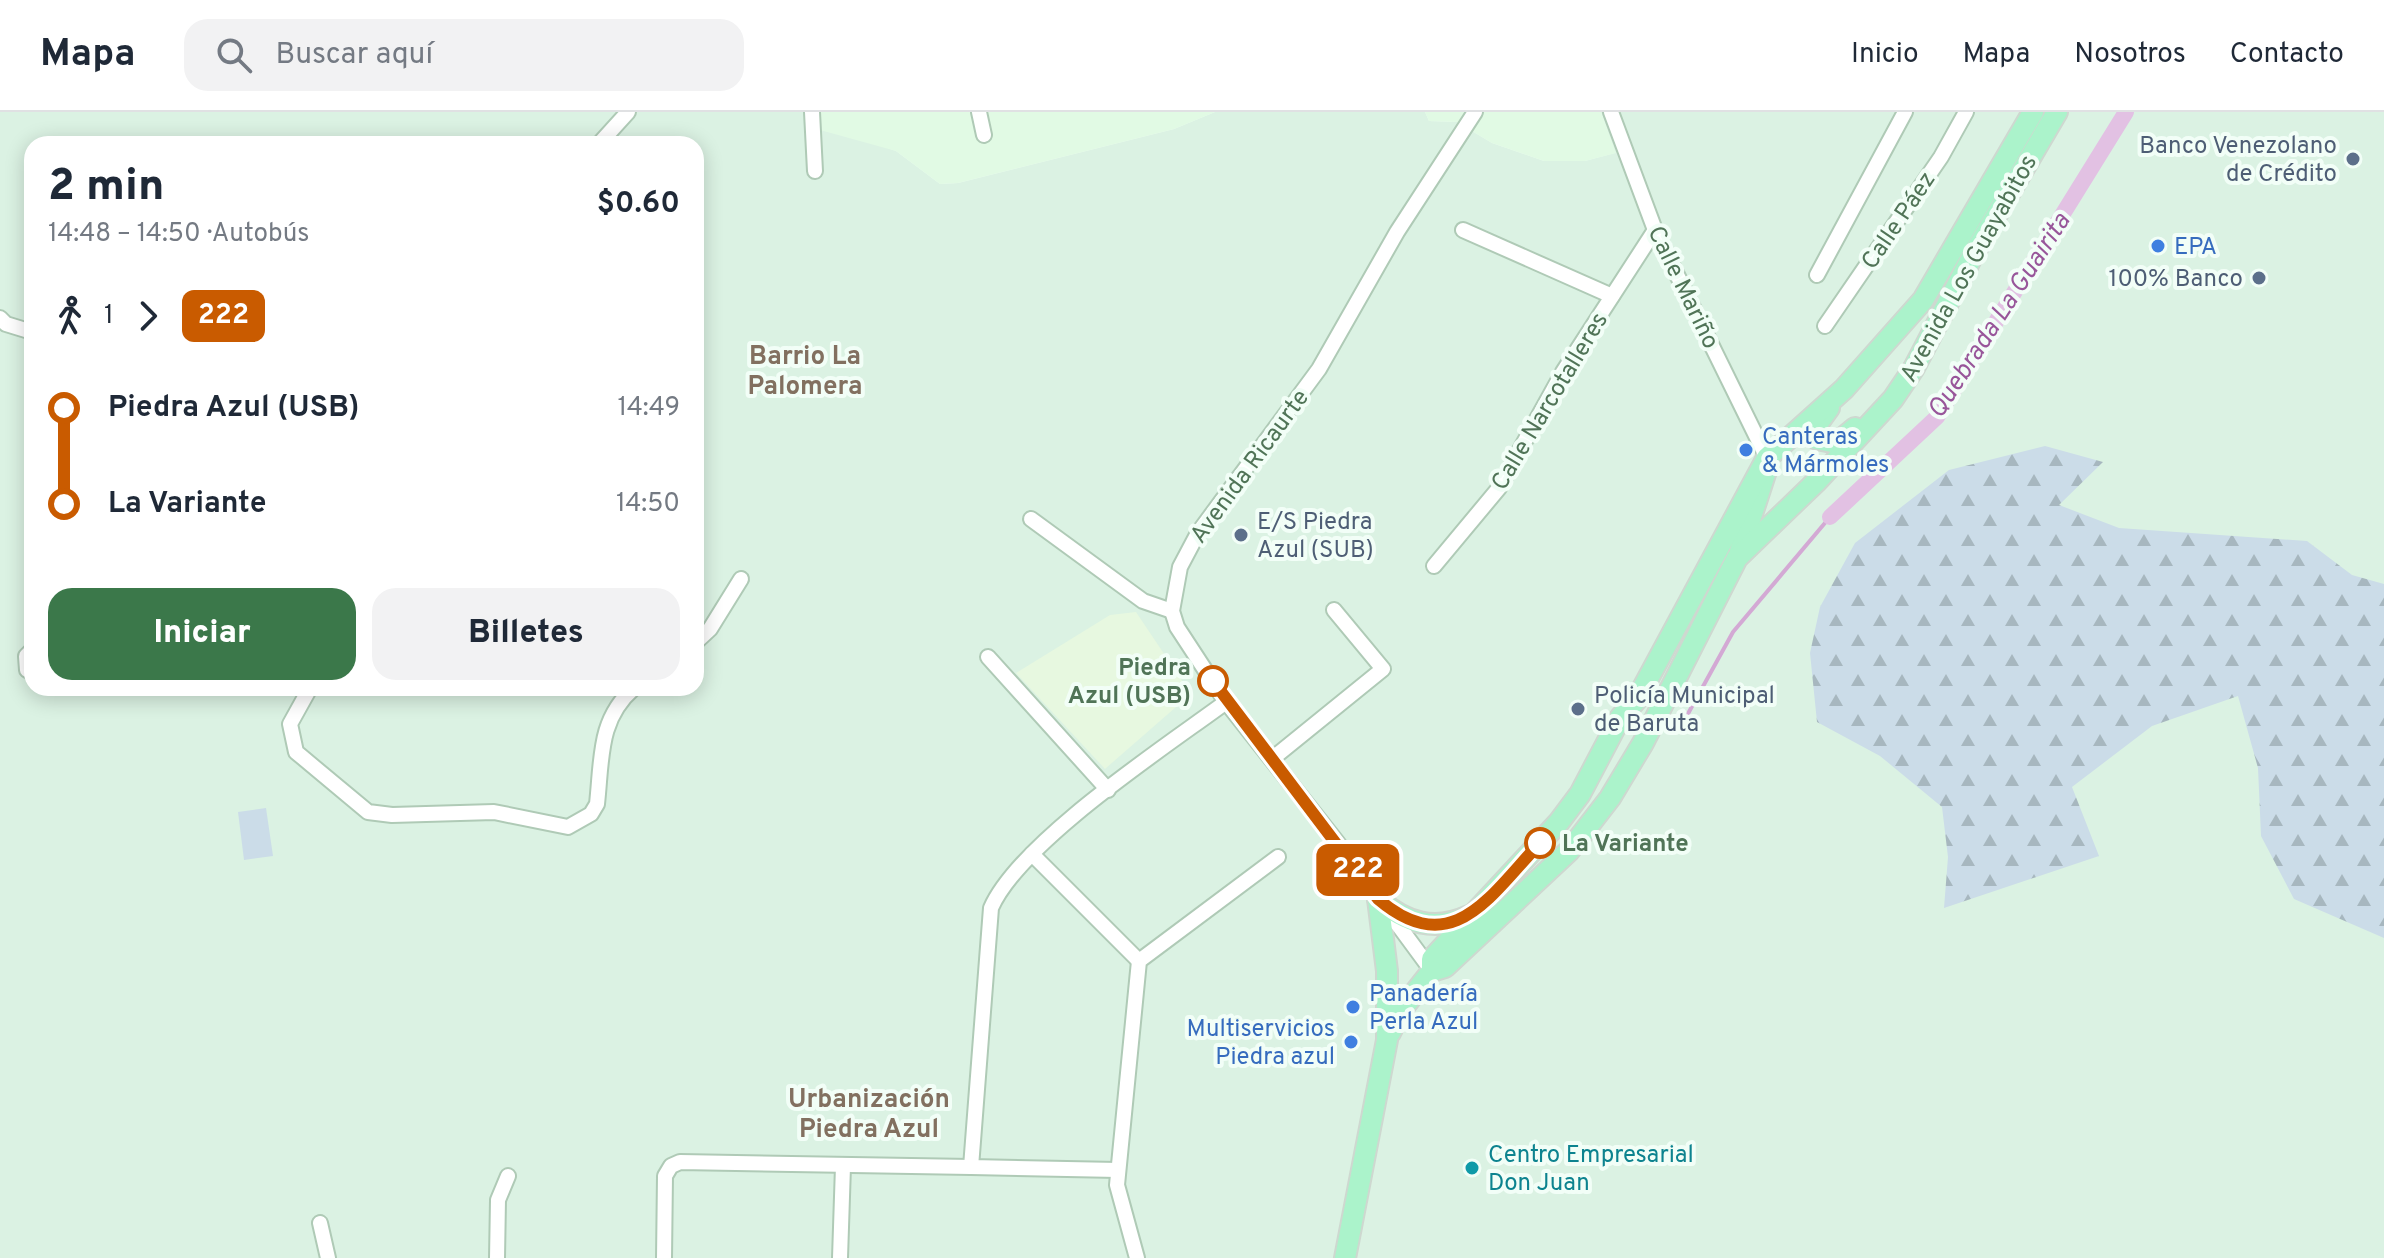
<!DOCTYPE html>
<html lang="es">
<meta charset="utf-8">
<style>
body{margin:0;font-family:Overpass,sans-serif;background:#f2f2f3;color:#1f2937;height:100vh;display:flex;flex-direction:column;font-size:30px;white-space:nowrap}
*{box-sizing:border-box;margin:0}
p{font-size:26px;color:#747a83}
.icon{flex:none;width:44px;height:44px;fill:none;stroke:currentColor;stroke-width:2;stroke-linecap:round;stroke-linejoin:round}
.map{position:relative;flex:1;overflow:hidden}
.details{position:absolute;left:24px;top:24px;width:680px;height:560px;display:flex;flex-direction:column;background:#fff;border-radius:24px;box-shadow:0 4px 20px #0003}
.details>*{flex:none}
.badge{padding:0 16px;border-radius:12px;font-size:28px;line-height:52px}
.map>.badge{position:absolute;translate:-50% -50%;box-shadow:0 0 0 4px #fff}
.legs{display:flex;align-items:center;gap:12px;height:88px;padding:0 24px;font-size:26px}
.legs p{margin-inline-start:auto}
.headline{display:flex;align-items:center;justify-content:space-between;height:136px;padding:0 24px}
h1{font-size:44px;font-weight:800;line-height:60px}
.button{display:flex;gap:16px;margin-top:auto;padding:16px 24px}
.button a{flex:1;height:92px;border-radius:24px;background:#3b784a;color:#fff;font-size:32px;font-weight:800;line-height:92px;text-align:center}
.button a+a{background:#f2f2f3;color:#1f2937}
ul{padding:0 24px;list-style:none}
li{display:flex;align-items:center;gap:28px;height:96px;font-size:30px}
li i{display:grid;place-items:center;width:12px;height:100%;margin:0 10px;background:currentColor}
li i::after{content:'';width:20px;height:20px;margin:-10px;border:6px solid;border-radius:50%;background:#fff}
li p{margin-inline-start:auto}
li:first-child i{background:linear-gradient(#0000 50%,currentColor 0)}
li:last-child i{background:linear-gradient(currentColor 50%,#0000 0)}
header{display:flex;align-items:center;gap:48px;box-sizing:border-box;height:112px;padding:0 40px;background:#fff;border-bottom:2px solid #e0e1e3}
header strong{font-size:38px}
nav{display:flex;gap:44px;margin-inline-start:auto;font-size:28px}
.search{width:560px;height:72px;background:#f2f2f3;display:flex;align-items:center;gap:20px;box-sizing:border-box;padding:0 28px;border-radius:24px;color:#747a83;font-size:30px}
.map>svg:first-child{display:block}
.residential{fill:#dbf2e3;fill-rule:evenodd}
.commercial{fill:#e1fae4}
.medical{fill:#e7f8e0}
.forest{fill:url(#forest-firs)}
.pitch{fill:#cbdce8}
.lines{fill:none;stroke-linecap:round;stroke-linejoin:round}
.stream{stroke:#d3a9d4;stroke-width:4}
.canal{stroke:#e2c1e3;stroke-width:16}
.minor-casing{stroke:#afcab6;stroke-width:18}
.primary-casing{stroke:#ced8d0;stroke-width:24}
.minor{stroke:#fff;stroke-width:14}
.primary{stroke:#abf3cb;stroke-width:20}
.line-1-casing{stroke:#fff;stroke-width:18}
.line-1{stroke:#c95b00;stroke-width:12}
.service-dot{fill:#5c6f8a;stroke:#f2fef7;stroke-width:3}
.shop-dot{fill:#3f7fe0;stroke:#f2fef7;stroke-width:3}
.stop-1-dot{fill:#fff;stroke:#c95b00;stroke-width:4}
.culture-dot{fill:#0f9aa8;stroke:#f2fef7;stroke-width:3}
.labels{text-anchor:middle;stroke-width:8;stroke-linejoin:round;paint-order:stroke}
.service-label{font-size:24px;fill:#4e5e75;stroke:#f2fef7;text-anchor:end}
.street-label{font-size:24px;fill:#507457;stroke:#f2fef7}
.shop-label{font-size:24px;fill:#366cbe;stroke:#f2fef7;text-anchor:start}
.stop-label{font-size:24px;font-weight:bold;fill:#507457;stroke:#f2fef7;text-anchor:end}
.culture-label{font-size:24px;fill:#0d838f;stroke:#f2fef7;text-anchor:start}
.water-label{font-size:26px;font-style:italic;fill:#98569a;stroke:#f2fef7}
.neighbourhood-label{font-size:26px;font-weight:bold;fill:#827060;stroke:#f2fef7}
</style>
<header>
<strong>Mapa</strong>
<div class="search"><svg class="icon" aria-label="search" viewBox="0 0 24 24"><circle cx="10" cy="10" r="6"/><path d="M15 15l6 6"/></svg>Buscar aquí</div>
<nav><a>Inicio</a><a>Mapa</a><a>Nosotros</a><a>Contacto</a></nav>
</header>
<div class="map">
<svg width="2384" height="1146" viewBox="0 0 2384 1146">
<defs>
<pattern id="forest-firs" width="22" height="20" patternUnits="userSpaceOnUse" patternTransform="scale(2)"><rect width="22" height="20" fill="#cbdce8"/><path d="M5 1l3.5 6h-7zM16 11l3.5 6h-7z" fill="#a7b7bf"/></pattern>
</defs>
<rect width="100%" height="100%" fill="#ecfbf2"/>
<!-- residential -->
<path class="residential" d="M 0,0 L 818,0 L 866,28 L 896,39 L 940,72 L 958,71 L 1174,17 L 1215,0 L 1425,0 L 1429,9 L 1457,10 L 1492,31 L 1544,49 L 1585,49 L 1615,41 L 1601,0 L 2384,0 L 2384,1146 L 0,1146 ZM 32,32 L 696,32 L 696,576 L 32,576 Z"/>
<!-- commercial -->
<g class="commercial">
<polygon points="818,0 1215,0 1174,17 958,71 940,72 896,39 820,18"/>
<polygon points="1425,0 1601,0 1616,41 1585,49 1544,49 1492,31 1457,10 1429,9"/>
</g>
<!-- medical -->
<polygon class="medical" points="1136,500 1191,582 1105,657 1016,561 1110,503"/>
<!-- forest -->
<polygon class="forest" points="2045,334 2103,350 2059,393 2119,416 2307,429 2352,463 2384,472 2384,826 2294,787 2261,724 2258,656 2238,584 2152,614 2072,675 2099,744 1944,796 1948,745 1942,695 1880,644 1817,610 1810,541 1820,495 1855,431 1949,358"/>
<!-- pitch -->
<polygon class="pitch" points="266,696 273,744 244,748 238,700"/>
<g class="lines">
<!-- stream -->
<polyline class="stream" points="1679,618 1733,520 1830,405"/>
<!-- canal -->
<polyline class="canal" points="1830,405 1937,305 2126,0"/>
<defs>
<g id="minor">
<polyline points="812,0 815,59"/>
<polyline points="979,0 984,23"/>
<polyline points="1611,0 1655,118 1767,346"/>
<polyline points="599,32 628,0"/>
<polyline points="1463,118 1612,184"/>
<polyline points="1817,163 1905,0"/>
<polyline points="0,206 6,212 32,220"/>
<polyline points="1825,214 1941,45 1966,0"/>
<polyline points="1031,407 1143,489 1172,499"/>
<polyline points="1434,454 1499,376 1563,260 1655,118"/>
<polyline points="696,530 710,517 741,467"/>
<polyline points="988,545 1108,678"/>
<polyline points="27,558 26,544 32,538"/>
<path d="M 310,576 L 290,612 L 296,640 L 368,700 L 392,703 L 494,700 L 568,715 L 591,702 L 597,692 C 602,647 598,607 634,576"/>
<polyline points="1272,647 1383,557 1334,498"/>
<polyline points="1032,742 1139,849"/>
<polyline points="1432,859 1337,730 1226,590 1177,515 1172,499 1180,455 1198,421 1319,257 1397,120 1475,0"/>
<path d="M 1118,1058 L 971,1055 L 991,796 C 1020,730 1165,635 1226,590"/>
<polyline points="320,1111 328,1146"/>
<polyline points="497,1146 498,1088 508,1064"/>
<polyline points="664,1146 665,1064 671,1054 680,1050 971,1055"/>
<polyline points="840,1146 843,1054"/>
<polyline points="1137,1146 1117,1073 1139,849 1278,745"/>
</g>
<g id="primary">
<polyline points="1829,296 1816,314 1817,327 1837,331 1855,316"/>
<polyline points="1740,439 1766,359"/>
<path d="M 1378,787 C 1406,811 1434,820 1469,804"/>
<polyline points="1432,859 1445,855 1569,739 1610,686 1643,631 1737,446 1817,369 1893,287 1914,256 1973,143 2057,0"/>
<polyline points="1432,859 1432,847 1559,710 1580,682 1620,606 1637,587 1767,346 1844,277 1923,188 2033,0"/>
<polyline points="1390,921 1402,897 1432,859"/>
<polyline points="1345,1146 1387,928 1387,859 1378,787"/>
</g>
</defs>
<!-- minor casing -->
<use href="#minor" class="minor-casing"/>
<!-- primary casing -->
<use href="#primary" class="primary-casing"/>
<!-- minor -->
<use href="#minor" class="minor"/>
<!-- primary -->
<use href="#primary" class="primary"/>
</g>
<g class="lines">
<defs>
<path id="line-1" d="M 1213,569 L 1378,787 C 1453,851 1491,782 1540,731"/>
</defs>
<!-- line-1 casing -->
<use href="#line-1" class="line-1-casing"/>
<!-- line-1 -->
<use href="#line-1" class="line-1"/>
</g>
<!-- markers -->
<g class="service-dot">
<circle cx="2353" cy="47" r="8"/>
<circle cx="2259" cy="166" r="8"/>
<circle cx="1241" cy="423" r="8"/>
<circle cx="1578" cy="597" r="8"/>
</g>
<g class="shop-dot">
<circle cx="2158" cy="134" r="8"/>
<circle cx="1746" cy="338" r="8"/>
<circle cx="1353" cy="895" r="8"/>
<circle cx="1351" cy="930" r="8"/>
</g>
<g class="stop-1-dot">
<circle cx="1213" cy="569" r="14"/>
<circle cx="1540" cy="731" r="14"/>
</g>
<circle class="culture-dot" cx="1472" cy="1056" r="8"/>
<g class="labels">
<!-- service labels -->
<g class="service-label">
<text x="2337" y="41">Banco Venezolano<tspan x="2337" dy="28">de Crédito</tspan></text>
<text x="2243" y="174">100% Banco</text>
<text x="1257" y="417" text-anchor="start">E/S Piedra<tspan x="1257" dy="28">Azul (SUB)</tspan></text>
<text x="1594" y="591" text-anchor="start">Policía Municipal<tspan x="1594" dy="28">de Baruta</tspan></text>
</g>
<!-- street labels -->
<g class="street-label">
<text transform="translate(1898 108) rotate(-56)" y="8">Calle Páez</text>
<text transform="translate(1968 156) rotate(-61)" y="8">Avenida Los Guayabitos</text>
<text transform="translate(1684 175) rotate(64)" y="8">Calle Mariño</text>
<text transform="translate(1549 289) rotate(-59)" y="8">Calle Narcotalleres</text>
<text transform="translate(1249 354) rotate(-54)" y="8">Avenida Ricaurte</text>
</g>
<!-- shop labels -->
<g class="shop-label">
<text x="2174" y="142">EPA</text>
<text x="1762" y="332">Canteras<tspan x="1762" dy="28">&amp; Mármoles</tspan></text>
<text x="1369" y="889">Panadería<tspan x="1369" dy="28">Perla Azul</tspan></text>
<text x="1335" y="924" text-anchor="end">Multiservicios<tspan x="1335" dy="28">Piedra azul</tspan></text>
</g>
<!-- stop labels -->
<g class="stop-label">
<text x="1191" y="563">Piedra<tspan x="1191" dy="28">Azul (USB)</tspan></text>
<text x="1562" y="739" text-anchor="start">La Variante</text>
</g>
<!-- culture labels -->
<g class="culture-label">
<text x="1488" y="1050">Centro Empresarial<tspan x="1488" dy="28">Don Juan</tspan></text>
</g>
<!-- water labels -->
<g class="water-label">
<text transform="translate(1998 203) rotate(-57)" y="9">Quebrada La Guairita</text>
</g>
<!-- neighbourhood labels -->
<g class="neighbourhood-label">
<text x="805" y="252">Barrio La<tspan x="805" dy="30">Palomera</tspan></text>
<text x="869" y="995">Urbanización<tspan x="869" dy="30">Piedra Azul</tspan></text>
</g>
</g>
</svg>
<b class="badge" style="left:1358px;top:758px;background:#c95b00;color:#fff">222</b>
<section class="details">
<div class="headline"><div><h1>2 min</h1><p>14:48 – 14:50 · Autobús</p></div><b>$0.60</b></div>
<div class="legs"><svg class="icon" aria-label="walk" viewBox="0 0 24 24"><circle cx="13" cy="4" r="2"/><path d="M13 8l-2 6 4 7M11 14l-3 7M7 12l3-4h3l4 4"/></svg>1<svg class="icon" aria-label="forward" viewBox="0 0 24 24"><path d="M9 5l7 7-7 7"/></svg><b class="badge" style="background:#c95b00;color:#fff">222</b></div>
<ul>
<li><i style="color:#c95b00"></i><b>Piedra Azul (USB)</b><p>14:49</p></li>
<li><i style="color:#c95b00"></i><b>La Variante</b><p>14:50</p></li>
</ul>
<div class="button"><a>Iniciar</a><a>Billetes</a></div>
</section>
</div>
